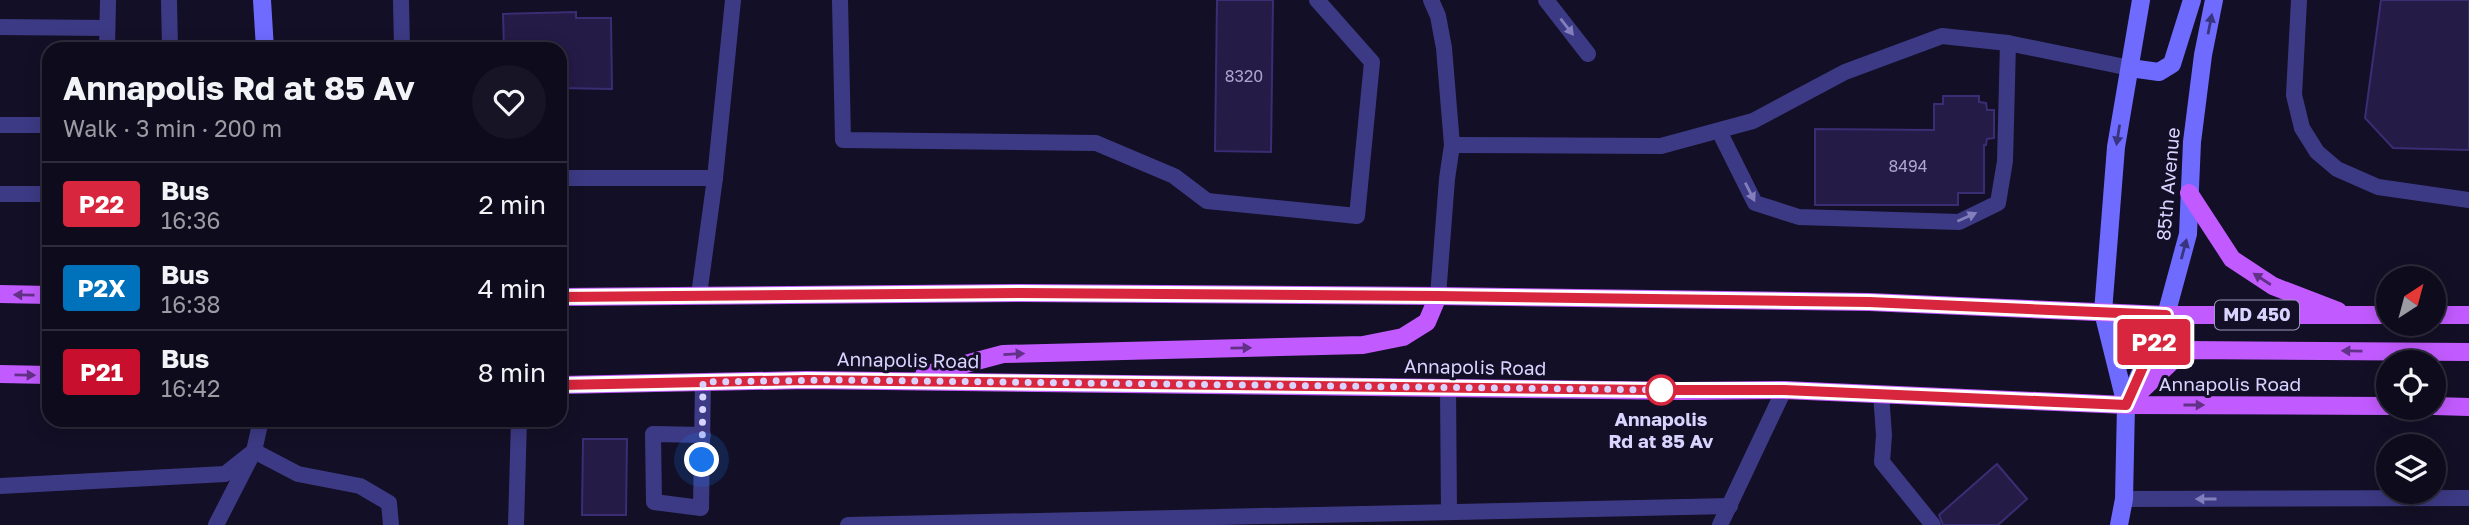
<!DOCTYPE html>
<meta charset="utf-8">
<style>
body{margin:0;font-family:"Golos Text",sans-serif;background:#171425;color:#f1f3f6;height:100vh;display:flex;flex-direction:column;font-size:26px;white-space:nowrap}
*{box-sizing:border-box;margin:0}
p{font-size:23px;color:#9b9ba3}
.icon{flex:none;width:38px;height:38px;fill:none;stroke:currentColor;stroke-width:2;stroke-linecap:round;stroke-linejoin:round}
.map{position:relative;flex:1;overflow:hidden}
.sheet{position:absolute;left:42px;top:42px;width:525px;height:385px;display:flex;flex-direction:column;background:#0e0b1c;border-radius:21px;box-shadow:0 4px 18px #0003,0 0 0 2px #2e2b3b}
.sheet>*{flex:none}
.badge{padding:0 14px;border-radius:5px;font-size:24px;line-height:46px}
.needle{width:46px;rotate:36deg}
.controls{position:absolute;left:2376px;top:266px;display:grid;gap:14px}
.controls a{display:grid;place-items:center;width:70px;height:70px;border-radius:50%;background:#0e0b1c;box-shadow:0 4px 18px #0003,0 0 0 2px #2e2b3b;font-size:35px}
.you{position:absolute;width:35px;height:35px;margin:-18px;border:5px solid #fff;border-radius:50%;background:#1a73e8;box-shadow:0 0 0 10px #1a73e833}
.map>.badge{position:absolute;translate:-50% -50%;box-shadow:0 0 0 4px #fff}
.round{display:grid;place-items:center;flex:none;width:74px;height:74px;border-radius:37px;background:#171425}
.overview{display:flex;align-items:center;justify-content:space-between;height:119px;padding:0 21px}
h1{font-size:33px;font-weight:700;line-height:52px}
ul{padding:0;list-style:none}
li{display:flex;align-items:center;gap:21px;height:84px;padding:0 21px;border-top:2px solid #2e2b3b}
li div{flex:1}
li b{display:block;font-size:26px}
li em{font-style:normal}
li .badge{min-width:77px;font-weight:700;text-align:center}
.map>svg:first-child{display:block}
.building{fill:#241b47;stroke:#3b2d73;stroke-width:2}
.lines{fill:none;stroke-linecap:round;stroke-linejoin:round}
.lane{stroke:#3d3a85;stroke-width:16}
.secondary{stroke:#6f6bff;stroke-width:18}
.primary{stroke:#c25bff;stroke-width:18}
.oneway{fill:#38347d}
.oneway2{fill:#837fbc}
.oneway3{fill:#623188}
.line-casing{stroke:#fff;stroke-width:16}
.line{stroke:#d7263d;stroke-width:10}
.walk{stroke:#d9d4ff;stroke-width:7;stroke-dasharray:0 12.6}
.stop-dot{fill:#fff;stroke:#d7263d;stroke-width:3.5}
.labels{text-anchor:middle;stroke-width:6;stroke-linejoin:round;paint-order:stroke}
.number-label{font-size:16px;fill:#aca6d1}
.shield{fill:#130f26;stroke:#9e99be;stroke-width:2}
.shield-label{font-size:18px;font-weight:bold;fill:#d9d4ff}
.street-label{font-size:19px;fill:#d9d4ff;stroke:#130f26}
.stop-label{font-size:19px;font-weight:bold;fill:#d9d4ff;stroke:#130f26}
</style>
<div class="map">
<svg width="2469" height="525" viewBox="0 0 2469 525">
<rect width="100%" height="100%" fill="#130f26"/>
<!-- building -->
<g class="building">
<polygon points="1217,0 1273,0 1271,152 1215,151"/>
<polygon points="2381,0 2469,0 2469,150 2393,148 2365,118"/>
<polygon points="576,12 576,18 611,18 612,89 560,88 560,49 504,49 503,14"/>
<polygon points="1943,96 1979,96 1979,102 1986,103 1987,110 1994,110 1994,138 1987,139 1986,145 1984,145 1984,193 1958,193 1958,205 1815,205 1815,129 1934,130 1934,104 1943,104"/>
<polygon points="583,439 627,439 626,515 582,515"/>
<polygon points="1997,464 2027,499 1998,525 1943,525 1939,515"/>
</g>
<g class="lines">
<!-- lane -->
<g class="lane">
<polyline points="169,0 170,49"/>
<polyline points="401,0 402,49"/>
<polyline points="840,0 843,140 1096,143 1174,176 1207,201 1357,216 1372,62 1317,0"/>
<polyline points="1431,0 1438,16 1444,48 1452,145 1447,179 1438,296"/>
<polyline points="1546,0 1588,54"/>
<polyline points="2299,0 2294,95 2302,128 2317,152 2337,169 2378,187 2469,200"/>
<polyline points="0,27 107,28"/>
<polyline points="107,49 108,0"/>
<polyline points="0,125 49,125"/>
<polyline points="1719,131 1755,203 1799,217 1959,222 1998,203 2005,161 2008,43"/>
<polyline points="1452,145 1661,146 1753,121 1845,72 1942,36 2008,43 2130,68"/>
<polyline points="560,178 715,178"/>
<polyline points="0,194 49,194"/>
<polyline points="699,295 715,178 733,0"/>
<polyline points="1448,388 1449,512"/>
<polyline points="1881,394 1884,435 1882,462 1933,525"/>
<polyline points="703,435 653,434 654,502 701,508 703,382"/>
<polyline points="254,451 298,474 360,486 389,503 391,525"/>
<polyline points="0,486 225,474 254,451"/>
<polyline points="2124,499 2469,498"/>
<polyline points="216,525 254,451 261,420"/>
<polyline points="516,525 519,420"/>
<polyline points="848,525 1730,506"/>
<polyline points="1720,525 1784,390"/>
</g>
<!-- secondary -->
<g class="secondary">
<polyline points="262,0 265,49"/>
<polyline points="2130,68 2159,72 2172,64 2192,0"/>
<polyline points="2126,405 2166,315 2188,234 2192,142 2203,55 2214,0"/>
<polyline points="2119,525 2124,499 2126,405 2103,312 2116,147 2141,0"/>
</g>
<!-- primary -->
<g class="primary">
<polyline points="2189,193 2232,259 2273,286 2338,311"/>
<polyline points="0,294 49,295"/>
<polyline points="560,297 1020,293 1438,296 1869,302 2166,315 2389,315"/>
<polyline points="2434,315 2469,315"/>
<polyline points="0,374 49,375"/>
<polyline points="924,375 1003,354 1363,345 1403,337 1427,322 1438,296"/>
<polyline points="560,385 807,380 1681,391 1784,390 2126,405 2389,406"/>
<polyline points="2126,405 2184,350 2469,352"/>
<polyline points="2434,406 2469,407"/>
</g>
</g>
<!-- one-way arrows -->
<defs><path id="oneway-solid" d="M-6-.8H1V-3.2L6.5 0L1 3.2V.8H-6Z" transform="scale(1.75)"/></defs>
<g class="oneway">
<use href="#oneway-solid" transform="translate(2210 24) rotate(-79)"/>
<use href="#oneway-solid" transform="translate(2118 135) rotate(99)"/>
<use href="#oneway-solid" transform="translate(2184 249) rotate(-75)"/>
</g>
<g class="oneway2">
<use href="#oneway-solid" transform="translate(1567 27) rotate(52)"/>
<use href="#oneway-solid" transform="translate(1750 192) rotate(63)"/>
<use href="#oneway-solid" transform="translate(1967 217) rotate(-24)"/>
<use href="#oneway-solid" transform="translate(2206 499) rotate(180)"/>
</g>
<g class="oneway3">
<use href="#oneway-solid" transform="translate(2262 279) rotate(-147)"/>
<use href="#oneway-solid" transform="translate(24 295) rotate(-179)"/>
<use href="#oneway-solid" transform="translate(1241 348) rotate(-1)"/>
<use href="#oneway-solid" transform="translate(2352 351) rotate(-179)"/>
<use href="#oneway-solid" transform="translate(1014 354) rotate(-3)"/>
<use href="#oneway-solid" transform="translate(25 375) rotate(1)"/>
<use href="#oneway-solid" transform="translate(2194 405)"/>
</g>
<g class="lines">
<defs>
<polyline id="line" points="560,297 1020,293 1438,296 1869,302 2166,315 2126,405 1784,390 1654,390 807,380 560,385"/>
</defs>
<!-- line casing -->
<use href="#line" class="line-casing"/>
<!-- line -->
<use href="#line" class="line"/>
<!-- walk -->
<polyline class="walk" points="702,460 703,382 831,380 1661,390"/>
</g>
<!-- markers -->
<circle class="stop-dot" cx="1661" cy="390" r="14"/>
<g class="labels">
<!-- number labels -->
<g class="number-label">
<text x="1244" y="82">8320</text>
<text x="1908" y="172">8494</text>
</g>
<!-- shield labels -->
<rect class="shield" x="2215" y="300.5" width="84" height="29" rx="5"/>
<g class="shield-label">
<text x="2257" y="321">MD 450</text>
</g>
<!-- street labels -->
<g class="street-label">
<text transform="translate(2168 184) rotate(-85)" y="7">85th Avenue</text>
<text transform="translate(908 360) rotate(1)" y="7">Annapolis Road</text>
<text transform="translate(1475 367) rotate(1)" y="7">Annapolis Road</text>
<text x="2230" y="391">Annapolis Road</text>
</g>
<!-- stop labels -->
<g class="stop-label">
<text x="1661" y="426">Annapolis<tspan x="1661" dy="22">Rd at 85 Av</tspan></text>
</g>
</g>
</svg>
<div class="controls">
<a><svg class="needle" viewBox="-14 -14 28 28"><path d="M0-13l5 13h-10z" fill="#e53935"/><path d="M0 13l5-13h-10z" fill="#9b9ba3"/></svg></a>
<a><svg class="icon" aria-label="locate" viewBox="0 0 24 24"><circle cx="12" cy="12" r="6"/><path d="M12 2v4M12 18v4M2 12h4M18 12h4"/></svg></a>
<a><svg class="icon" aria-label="layers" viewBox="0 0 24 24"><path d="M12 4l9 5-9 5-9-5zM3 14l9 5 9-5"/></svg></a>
</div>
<div class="you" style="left:702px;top:460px"></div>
<b class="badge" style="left:2154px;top:342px;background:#d7263d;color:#fff">P22</b>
<section class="sheet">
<div class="overview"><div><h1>Annapolis Rd at 85 Av</h1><p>Walk · 3 min · 200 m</p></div><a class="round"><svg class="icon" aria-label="heart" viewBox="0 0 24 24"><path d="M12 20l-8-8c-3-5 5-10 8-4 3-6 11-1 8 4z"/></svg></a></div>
<ul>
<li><span class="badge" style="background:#d7263d;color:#fff">P22</span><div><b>Bus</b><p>16:36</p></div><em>2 min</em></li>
<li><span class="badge" style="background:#0072bc;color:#fff">P2X</span><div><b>Bus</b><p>16:38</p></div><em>4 min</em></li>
<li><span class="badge" style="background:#c8102e;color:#fff">P21</span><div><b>Bus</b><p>16:42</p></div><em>8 min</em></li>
</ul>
</section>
</div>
